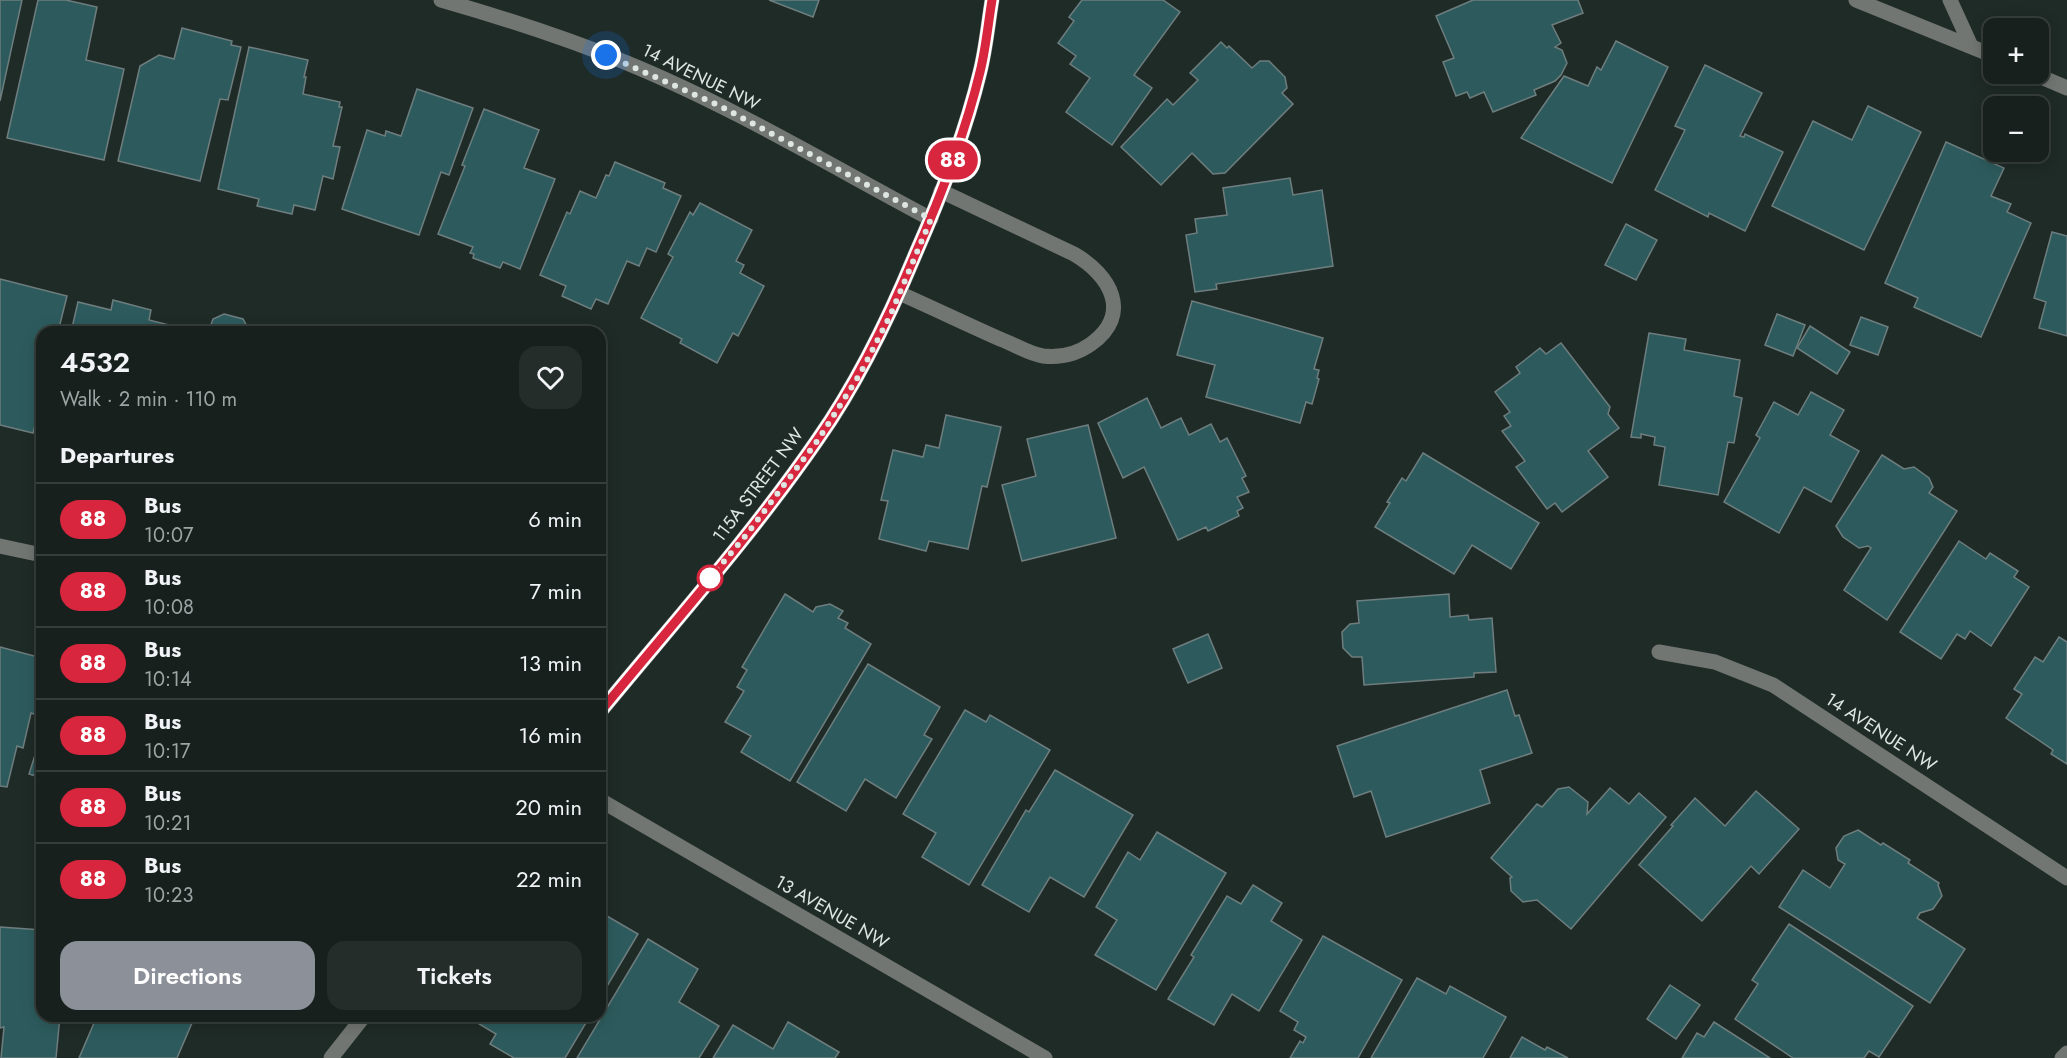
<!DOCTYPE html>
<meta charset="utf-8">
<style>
body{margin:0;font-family:Jost,sans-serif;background:#242d2a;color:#f1f3f6;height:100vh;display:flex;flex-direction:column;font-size:22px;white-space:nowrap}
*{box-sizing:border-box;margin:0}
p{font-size:20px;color:#9ea3a4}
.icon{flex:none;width:33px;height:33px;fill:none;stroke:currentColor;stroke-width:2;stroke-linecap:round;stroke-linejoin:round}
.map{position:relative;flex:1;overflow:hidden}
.panel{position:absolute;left:36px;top:326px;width:570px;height:696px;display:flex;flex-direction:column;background:#17201d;border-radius:18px;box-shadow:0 3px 15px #0003,0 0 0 2px #363e3b}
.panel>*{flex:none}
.badge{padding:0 12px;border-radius:20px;font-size:21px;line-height:39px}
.buttons{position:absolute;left:1983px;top:18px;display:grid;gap:12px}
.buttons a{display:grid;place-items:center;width:66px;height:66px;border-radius:12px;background:#17201d;box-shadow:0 3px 15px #0003,0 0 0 2px #363e3b;font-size:30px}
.you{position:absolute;width:30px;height:30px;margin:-15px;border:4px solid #fff;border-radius:50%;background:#1a73e8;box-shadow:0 0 0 9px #1a73e833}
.map>.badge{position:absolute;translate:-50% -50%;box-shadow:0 0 0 3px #fff}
h2{padding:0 24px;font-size:22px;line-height:54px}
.round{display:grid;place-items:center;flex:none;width:63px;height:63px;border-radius:18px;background:#242d2a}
.head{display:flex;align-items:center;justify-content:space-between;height:102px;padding:0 24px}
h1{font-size:28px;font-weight:600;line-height:45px}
.button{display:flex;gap:12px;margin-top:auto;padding:12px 24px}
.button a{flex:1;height:69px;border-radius:18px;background:#8c9099;color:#fff;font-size:24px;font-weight:600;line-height:69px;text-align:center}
.button a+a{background:#242d2a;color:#f1f3f6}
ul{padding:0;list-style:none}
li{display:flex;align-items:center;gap:18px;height:72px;padding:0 24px;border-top:2px solid #363e3b}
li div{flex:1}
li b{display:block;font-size:22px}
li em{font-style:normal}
li .badge{min-width:66px;font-weight:700;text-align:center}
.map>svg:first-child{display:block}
.building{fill:#2d5b5d;stroke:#6e7d7e;stroke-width:1.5}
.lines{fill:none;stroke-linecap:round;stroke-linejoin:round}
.minor{stroke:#727672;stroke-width:15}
.line-casing{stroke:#fff;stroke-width:14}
.line{stroke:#d7263d;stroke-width:9}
.walk{stroke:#dee6e3;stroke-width:6;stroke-dasharray:0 10.8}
.stop-dot{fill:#fff;stroke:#d7263d;stroke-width:3}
.labels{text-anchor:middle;stroke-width:5;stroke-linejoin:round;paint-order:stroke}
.street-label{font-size:18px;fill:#dee6e3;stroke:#1f2b27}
</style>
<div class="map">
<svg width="2067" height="1058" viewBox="0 0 2067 1058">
<rect width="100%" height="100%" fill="#1f2b27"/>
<!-- building -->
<g class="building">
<polygon points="0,0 22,0 0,101"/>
<polygon points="38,0 66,0 97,7 86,60 124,69 104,160 7,138"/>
<polygon points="769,0 819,0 813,17"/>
<polygon points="1082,0 1163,0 1180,12 1134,75 1152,88 1112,145 1066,112 1090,78 1070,64 1076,56 1058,43 1074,21 1069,17"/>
<polygon points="1473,0 1578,0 1583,13 1552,25 1561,43 1555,47 1562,50 1567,63 1561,75 1555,81 1534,90 1536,95 1493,112 1484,92 1470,98 1467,92 1456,96 1443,62 1454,58 1436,16"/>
<polygon points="182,28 232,41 231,45 241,47 228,100 220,99 200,181 118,161 140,66 159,55 174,59"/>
<polygon points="1616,41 1668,67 1612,183 1521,138 1564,76 1588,86 1597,67 1601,70"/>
<polygon points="1221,42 1227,48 1229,46 1252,68 1260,61 1269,61 1285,77 1287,88 1282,93 1293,104 1225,173 1213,174 1192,153 1161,185 1121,147 1167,99 1173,105 1198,80 1190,73"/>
<polygon points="249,47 308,60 304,77 306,77 303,94 340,102 339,107 342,107 333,146 340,147 333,179 323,176 315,210 294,205 292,214 257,206 259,199 218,189"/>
<polygon points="1705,65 1762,93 1740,136 1744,137 1745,134 1783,152 1745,231 1709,213 1708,217 1655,190 1685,130 1675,126"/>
<polygon points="417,89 473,108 449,175 441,172 419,235 342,209 367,130 385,136 386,131 401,136"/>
<polygon points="1868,106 1921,132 1864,250 1772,206 1813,121 1852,140"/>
<polygon points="484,109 539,130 524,168 555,179 520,269 503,262 500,268 473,258 474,254 470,253 473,247 438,234 465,166 462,165"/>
<polygon points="1946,142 2004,168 1991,196 2011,204 2007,212 2031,223 1981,337 1914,307 1918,298 1885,283"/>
<polygon points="615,162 665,183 663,188 681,196 656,252 647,248 639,266 627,261 608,304 596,299 591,309 562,296 566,286 540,275 567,212 570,214 580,191 596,198 606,175 609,176"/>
<polygon points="1290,178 1293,195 1322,190 1333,266 1216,284 1217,289 1195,292 1186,235 1197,233 1195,219 1227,215 1223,188"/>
<polygon points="700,203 752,230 736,261 744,265 740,273 764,286 738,336 733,333 717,363 680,343 682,339 641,318 673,257 668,254 690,212 693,215"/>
<polygon points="1626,224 1657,240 1636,280 1605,265"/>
<polygon points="2052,232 2067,236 2067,336 2039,328 2046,302 2034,298"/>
<polygon points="0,279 67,296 58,332 42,332 42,396 33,433 0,425"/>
<polygon points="113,300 151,310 149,320 169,325 167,332 71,332 78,302 111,310"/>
<polygon points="1192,301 1323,338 1314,369 1319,370 1317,378 1319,379 1312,404 1306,402 1300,423 1206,397 1215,365 1177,355"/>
<polygon points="224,314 243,319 250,332 190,332 192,326 209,330 213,319"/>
<polygon points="1777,314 1805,325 1793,356 1765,345"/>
<polygon points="1861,317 1888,327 1878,355 1850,345"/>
<polygon points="1810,326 1850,352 1837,374 1797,348"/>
<polygon points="1649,333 1686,339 1684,350 1740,360 1734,396 1742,398 1734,443 1728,442 1718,495 1659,485 1665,447 1654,445 1655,437 1641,434 1641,438 1631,437"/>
<polygon points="1561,343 1610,407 1608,414 1619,428 1588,451 1608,477 1562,512 1555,503 1547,509 1516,467 1525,461 1502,431 1511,426 1504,416 1510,412 1495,392 1520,373 1516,367 1540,348 1546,354"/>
<polygon points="1811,392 1844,410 1830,435 1859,451 1831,502 1804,487 1779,533 1724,502 1760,438 1756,435 1774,402 1798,415"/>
<polygon points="1147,398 1161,428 1181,418 1189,435 1211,424 1220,442 1227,438 1246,476 1242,478 1249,492 1237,497 1243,508 1237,511 1239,516 1208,531 1206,527 1178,540 1144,467 1123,478 1098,423"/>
<polygon points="946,415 1001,427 987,487 982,486 968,549 929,541 926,551 879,539 888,501 881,500 893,450 923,457 926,445 939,448"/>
<polygon points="1088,425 1116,538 1022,561 1002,485 1036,476 1027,439"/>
<polygon points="1423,453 1539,523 1511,569 1472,545 1454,574 1375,527 1390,503 1387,502 1402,478 1406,481"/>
<polygon points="1882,455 1904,469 1914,467 1929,478 1933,487 1929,493 1957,511 1887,620 1844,590 1871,548 1868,546 1859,548 1843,537 1836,526"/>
<polygon points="1959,541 1986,559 1990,553 2018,571 2014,577 2029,587 1991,646 1970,631 1965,639 1957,634 1941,659 1900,632"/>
<polygon points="785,594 813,612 816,607 830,604 843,611 838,618 848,623 845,628 871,644 790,781 741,752 751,736 725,722 744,691 737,687 747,670 742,667"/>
<polygon points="1449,594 1450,617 1468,615 1469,620 1492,618 1496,672 1474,673 1474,677 1364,685 1362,657 1352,657 1343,648 1342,632 1350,624 1359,623 1357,601"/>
<polygon points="1208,634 1222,668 1188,683 1173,649"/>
<polygon points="2059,637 2067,642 2067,764 2051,754 2053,750 2006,718 2022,694 2014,689 2035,657 2043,662"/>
<polygon points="0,647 42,658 42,706 40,716 31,713 23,748 17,746 7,787 0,786"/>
<polygon points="868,664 940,707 924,735 932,739 896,798 865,779 846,811 797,782"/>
<polygon points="1507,690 1515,716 1519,715 1532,753 1480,770 1490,803 1386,837 1371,791 1354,797 1337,746"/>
<polygon points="965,710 986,722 990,715 1050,750 969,885 922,857 936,833 903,814"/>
<polygon points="42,733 42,778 29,774"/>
<polygon points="1055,770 1133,815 1084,897 1050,877 1029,912 982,885 1026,810 1029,812"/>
<polygon points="1569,787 1588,802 1587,814 1610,788 1629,804 1639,793 1666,817 1571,929 1537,900 1523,902 1511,891 1510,878 1512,877 1491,858 1537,804 1542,807 1558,789"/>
<polygon points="1756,791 1799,829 1759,874 1751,866 1702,921 1639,865 1673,826 1671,825 1695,798 1725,826"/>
<polygon points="1858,830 1881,845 1883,843 1910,860 1908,863 1939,883 1938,885 1942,896 1933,909 1920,913 1917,918 1965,949 1930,1003 1779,907 1803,870 1830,888 1845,864 1838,860 1836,848 1844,836"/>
<polygon points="1157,832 1226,873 1156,990 1095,955 1117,920 1096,907 1128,852 1140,860"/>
<polygon points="1253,885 1282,903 1271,921 1302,940 1259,1011 1232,994 1214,1025 1168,999 1194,957 1191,955 1227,896 1241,904"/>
<polygon points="600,912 638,934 600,998"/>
<polygon points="1789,924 1913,1006 1879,1057 1869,1051 1864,1058 1793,1058 1735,1019 1758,984 1752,980"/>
<polygon points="0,927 42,930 42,1016 60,1016 56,1058 1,1058 4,1027 0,1028"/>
<polygon points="1323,936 1402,980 1358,1058 1290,1058 1300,1041 1303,1043 1306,1037 1294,1030 1298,1022 1280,1011"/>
<polygon points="648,939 698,969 679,1002 719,1026 699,1058 577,1058"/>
<polygon points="1417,978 1446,994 1450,986 1506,1017 1483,1058 1371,1058"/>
<polygon points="1670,985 1700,1005 1676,1039 1647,1019"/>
<polygon points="97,1016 195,1016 177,1058 79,1058"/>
<polygon points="473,1016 590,1016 565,1058 514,1058 490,1044 496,1034 471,1019"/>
<polygon points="788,1022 839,1052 835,1058 713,1058 733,1025 773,1049"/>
<polygon points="1714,1022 1770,1058 1682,1058 1697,1033 1704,1037"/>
<polygon points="1522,1037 1545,1050 1547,1047 1568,1058 1510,1058"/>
</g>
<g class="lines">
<!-- minor -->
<g class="minor">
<path d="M 441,0 C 504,18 566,38 627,63 C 732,106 831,166 931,219"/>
<polyline points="1856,0 1994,56"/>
<polyline points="1950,0 1971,46"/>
<polyline points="2034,74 2067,88"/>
<path d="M 899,293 C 933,308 966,324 1000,339 C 1014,344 1029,354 1043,356 C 1061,358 1077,354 1091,344 C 1133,314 1110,275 1074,254 L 941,191"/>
<polyline points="0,546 42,555"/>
<polyline points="1659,652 1715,662 1773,685 2067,878"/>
<path d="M 600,712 C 674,622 752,535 818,439 C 858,382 888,320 915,255 C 941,196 965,134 980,72 C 986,48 988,24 992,0"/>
<polyline points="600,800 1045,1058"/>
<polyline points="331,1058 364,1016"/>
<polyline points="2062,1058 2067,1053"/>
</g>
</g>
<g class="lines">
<defs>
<path id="line" d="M 600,712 C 674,622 752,535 818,439 C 858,382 888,320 915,255 C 941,196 965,134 980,72 C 986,48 988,24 992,0"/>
</defs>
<!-- line casing -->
<use href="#line" class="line-casing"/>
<!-- line -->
<use href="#line" class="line"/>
<!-- walk -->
<polyline class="walk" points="606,55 720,106 931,219 890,316 860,374 818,440 747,534 710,578"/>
</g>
<!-- markers -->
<circle class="stop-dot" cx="710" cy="578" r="12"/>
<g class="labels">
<!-- street labels -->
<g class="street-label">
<text transform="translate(701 77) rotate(26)" y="6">14 AVENUE NW</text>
<text transform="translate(758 485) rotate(-53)" y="6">115A STREET NW</text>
<text transform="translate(1881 732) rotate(33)" y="6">14 AVENUE NW</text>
<text transform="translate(832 912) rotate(30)" y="6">13 AVENUE NW</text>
</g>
</g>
</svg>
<div class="buttons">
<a>+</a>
<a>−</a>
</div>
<div class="you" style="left:606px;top:55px"></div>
<b class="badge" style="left:953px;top:160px;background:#d7263d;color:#fff">88</b>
<section class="panel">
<div class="head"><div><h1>4532</h1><p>Walk · 2 min · 110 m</p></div><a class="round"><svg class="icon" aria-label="heart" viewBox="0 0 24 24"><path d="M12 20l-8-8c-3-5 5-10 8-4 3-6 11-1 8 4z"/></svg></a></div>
<h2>Departures</h2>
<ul>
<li><span class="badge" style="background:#d7263d;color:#fff">88</span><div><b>Bus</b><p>10:07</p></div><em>6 min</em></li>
<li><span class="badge" style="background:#d7263d;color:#fff">88</span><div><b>Bus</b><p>10:08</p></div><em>7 min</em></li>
<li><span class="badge" style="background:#d7263d;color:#fff">88</span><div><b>Bus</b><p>10:14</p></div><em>13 min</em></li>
<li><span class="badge" style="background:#d7263d;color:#fff">88</span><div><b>Bus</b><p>10:17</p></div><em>16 min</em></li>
<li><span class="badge" style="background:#d7263d;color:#fff">88</span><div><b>Bus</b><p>10:21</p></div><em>20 min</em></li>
<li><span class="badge" style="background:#d7263d;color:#fff">88</span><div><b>Bus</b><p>10:23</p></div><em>22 min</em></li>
</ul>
<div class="button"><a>Directions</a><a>Tickets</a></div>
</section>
</div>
